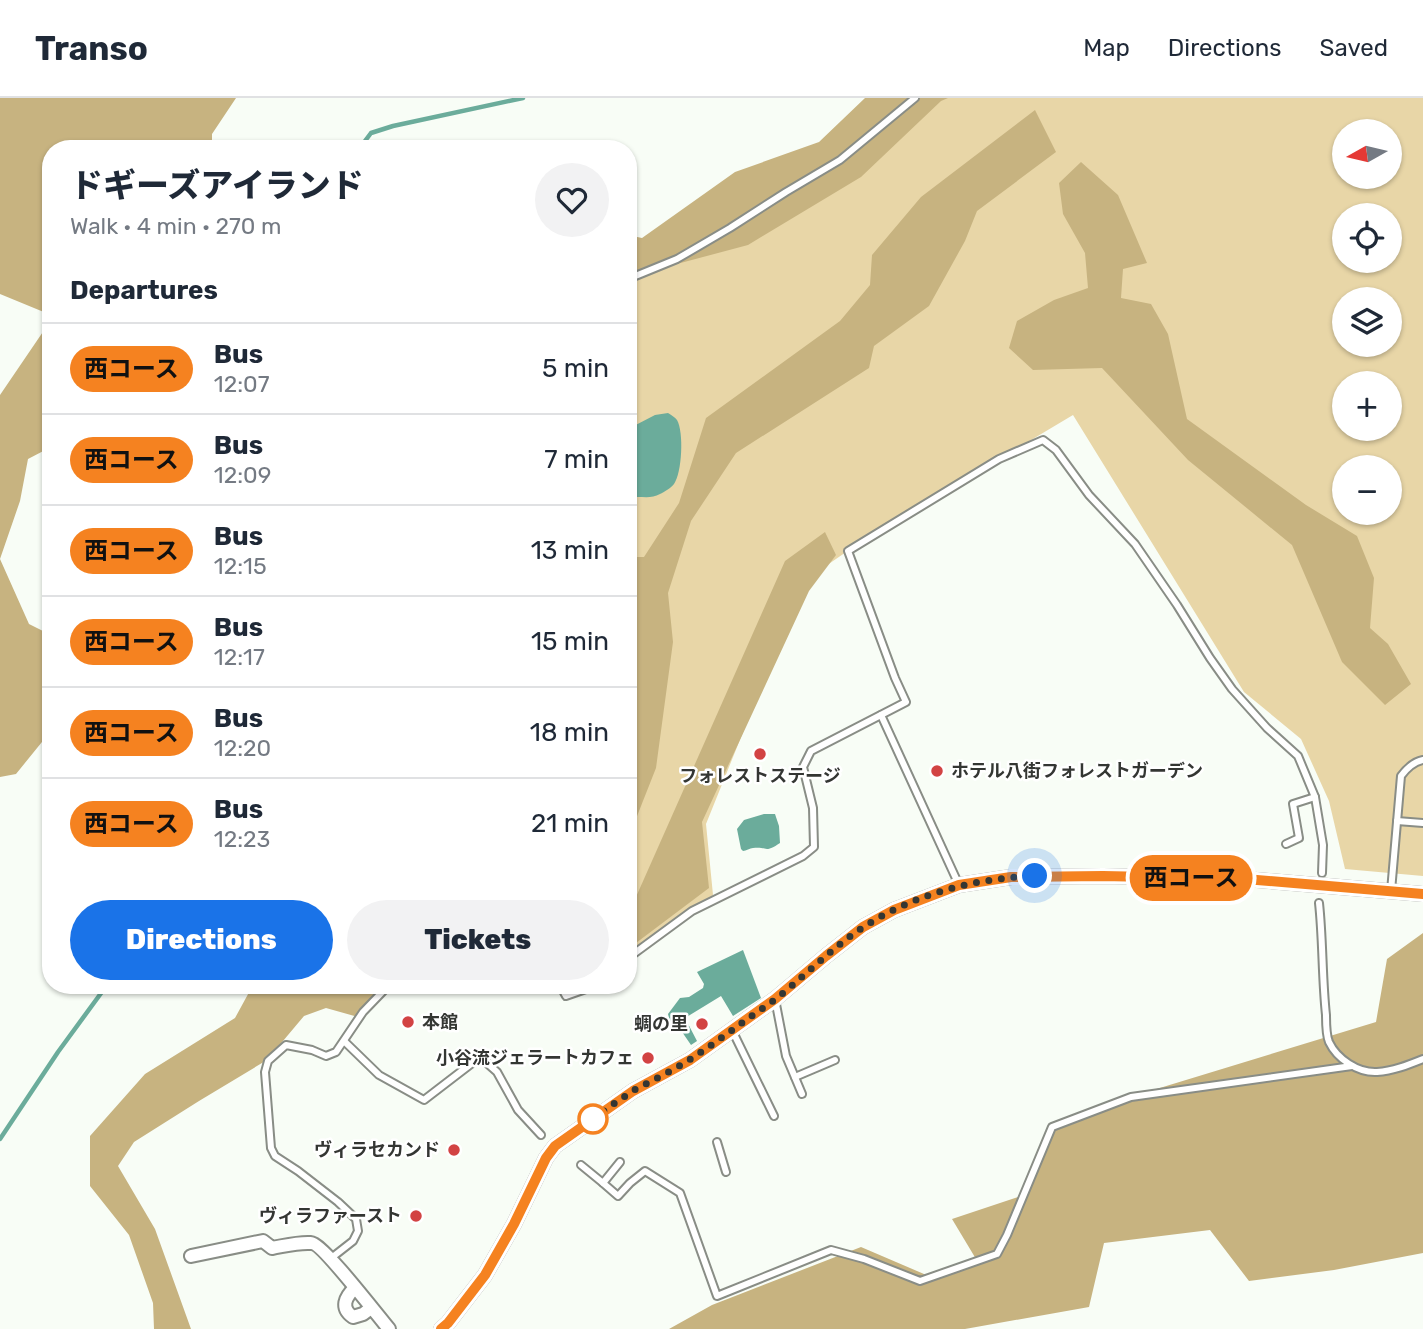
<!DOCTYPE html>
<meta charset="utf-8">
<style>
body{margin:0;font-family:Rubik,"Noto Sans JP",sans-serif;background:#f2f2f3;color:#1f2937;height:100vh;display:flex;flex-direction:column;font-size:26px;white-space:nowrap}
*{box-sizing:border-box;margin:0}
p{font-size:23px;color:#747a83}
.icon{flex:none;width:38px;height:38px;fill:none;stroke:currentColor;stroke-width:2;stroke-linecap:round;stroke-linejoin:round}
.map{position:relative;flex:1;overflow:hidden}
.panel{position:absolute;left:42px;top:42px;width:595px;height:854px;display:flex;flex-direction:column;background:#fff;border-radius:28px;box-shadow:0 2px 5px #0004}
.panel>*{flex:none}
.badge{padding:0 14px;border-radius:23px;font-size:24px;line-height:46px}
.needle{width:46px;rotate:262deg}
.controls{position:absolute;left:1332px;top:21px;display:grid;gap:14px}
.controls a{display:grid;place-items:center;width:70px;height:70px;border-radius:50%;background:#fff;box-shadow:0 2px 5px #0004;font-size:35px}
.you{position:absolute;width:35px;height:35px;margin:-18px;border:5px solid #fff;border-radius:50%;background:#1a73e8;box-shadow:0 0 0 10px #1a73e833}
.map>.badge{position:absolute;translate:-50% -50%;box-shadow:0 0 0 4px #fff}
h2{padding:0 28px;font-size:26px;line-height:63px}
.round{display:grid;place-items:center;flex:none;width:74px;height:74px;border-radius:37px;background:#f2f2f3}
.head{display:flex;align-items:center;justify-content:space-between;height:119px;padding:0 28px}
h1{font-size:33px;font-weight:800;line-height:52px}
.cta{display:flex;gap:14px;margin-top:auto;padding:14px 28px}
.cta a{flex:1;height:80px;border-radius:42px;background:#1a73e8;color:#fff;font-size:28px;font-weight:800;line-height:80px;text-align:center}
.cta a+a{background:#f2f2f3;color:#1f2937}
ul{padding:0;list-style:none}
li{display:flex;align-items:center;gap:21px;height:91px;padding:0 28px;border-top:2px solid #e0e1e3}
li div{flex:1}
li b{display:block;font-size:26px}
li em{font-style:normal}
li .badge{min-width:77px;font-weight:700;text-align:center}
header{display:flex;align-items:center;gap:42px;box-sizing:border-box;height:98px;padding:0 35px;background:#fff;border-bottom:2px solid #e0e1e3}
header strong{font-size:33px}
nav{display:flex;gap:38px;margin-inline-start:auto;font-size:24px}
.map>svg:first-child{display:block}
.green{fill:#e8d6a7;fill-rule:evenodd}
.forest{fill:#c7b380}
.water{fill:#6bac9b}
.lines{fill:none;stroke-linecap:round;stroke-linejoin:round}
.stream{stroke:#6bac9b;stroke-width:4.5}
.service-casing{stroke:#898d86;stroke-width:10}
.minor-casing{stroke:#898d86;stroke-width:16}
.service{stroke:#fff;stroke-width:6}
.minor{stroke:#fff;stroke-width:12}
.line-casing{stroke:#fff;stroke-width:16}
.line{stroke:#f58220;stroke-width:10}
.walk{stroke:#343633;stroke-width:7;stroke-dasharray:0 12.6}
.poi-dot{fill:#d24343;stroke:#fff;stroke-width:2.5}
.stop-dot{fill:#fff;stroke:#f58220;stroke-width:3.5}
.labels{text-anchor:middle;stroke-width:5;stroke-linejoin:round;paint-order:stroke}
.poi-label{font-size:18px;font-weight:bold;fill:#343633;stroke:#fff;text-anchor:end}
</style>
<header>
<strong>Transo</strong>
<nav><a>Map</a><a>Directions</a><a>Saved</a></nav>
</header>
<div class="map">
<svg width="1423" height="1231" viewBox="0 0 1423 1231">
<rect width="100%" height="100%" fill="#f8fdf6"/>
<!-- green -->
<path class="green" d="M 888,0 L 1423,0 L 1423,778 L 1345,771 L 1329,703 L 1301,641 L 1244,594 L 1073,317 L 865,441 L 804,483 L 706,726 L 713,797 L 628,860 L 628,159 L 702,145 ZM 1344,33 L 1390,33 L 1390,79 L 1344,79 ZM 1344,117 L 1390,117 L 1390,163 L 1344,163 ZM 1344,201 L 1390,201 L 1390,247 L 1344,247 ZM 1344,285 L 1390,285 L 1390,331 L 1344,331 ZM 1344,369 L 1390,369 L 1390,415 L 1344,415 Z"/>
<!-- forest -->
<g class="forest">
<polygon points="0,0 236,0 212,36 212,51 51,51 51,217 0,196"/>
<polygon points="865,0 948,0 941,3 861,79 748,147 628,179 628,137 642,140 735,74 819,44"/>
<polygon points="1035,12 1056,54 977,113 965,143 929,208 874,248 869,270 736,355 691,423 668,495 673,544 656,670 628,741 628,459 644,459 679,405 706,320 840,223 870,187 872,157 921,99"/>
<polygon points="1081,64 1118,97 1147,165 1123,171 1121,200 1151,206 1168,236 1187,321 1306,407 1357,438 1374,480 1370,530 1388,546 1411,586 1385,607 1342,564 1292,447 1188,362 1102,270 1033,272 1009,250 1017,223 1054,202 1088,190 1085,155 1063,116 1059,85"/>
<polygon points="51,222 51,349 28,361 20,403 0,461 29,526 51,537 51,645 46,639 16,676 0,679 0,297"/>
<polygon points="825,434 836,457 809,493 702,724 709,790 628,851 628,817 785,463"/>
<polygon points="1423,835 1423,1155 1334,1172 1249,1183 1210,1132 1104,1145 1089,1209 965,1231 669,1231 712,1207 861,1149 931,1179 976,1161 952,1121 1024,1097 1052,1029 1104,1007 1376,924 1387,861"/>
<polygon points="253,887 389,887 358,919 326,910 304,918 267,962 199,1003 134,1044 118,1068 155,1131 191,1231 154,1231 153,1205 129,1137 90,1088 90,1038 145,976 235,920"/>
</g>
<!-- water -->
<g class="water">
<path d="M 668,315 C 671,317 675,319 677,322 C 684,334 682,375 674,386 C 671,390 664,394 660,396 C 650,402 639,397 628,400 L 628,331 L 655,317 Z"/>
<path d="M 764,716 L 775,716 L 779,728 L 780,745 C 764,756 767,748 753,750 C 750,750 746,753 743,753 L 741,751 L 737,731 L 744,722 Z"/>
<polygon points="743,852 761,900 733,918 721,898 685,920 697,943 691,947 678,928 670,924 668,916 680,900 689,899 703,890 704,886 697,874"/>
</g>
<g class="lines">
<!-- stream -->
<g class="stream">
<polyline points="363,51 365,43 371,35 393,28 523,0"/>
<polyline points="0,1041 58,954 107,887"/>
</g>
<defs>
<g id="service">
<polyline points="628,181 677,161 730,130 786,94 840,62 915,0"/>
<polyline points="881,617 959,787"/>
<polyline points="1397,723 1423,725"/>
<polyline points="1286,746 1299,740 1293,706 1315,699"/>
<path d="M 1391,793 L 1401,678 C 1407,670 1413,664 1423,662"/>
<path d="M 1319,805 C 1323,842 1322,880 1326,917 C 1326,926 1326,937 1329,944 C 1337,961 1358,975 1377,974 C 1393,973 1408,967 1423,961"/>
<polyline points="628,860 692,813 803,758 814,749 813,710 803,669 811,653 906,604 895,580 848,453 999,361 1043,342 1056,352 1089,397 1135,446 1177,507 1210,560 1232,591 1267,630 1298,658 1315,699 1323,747 1322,775"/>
<polyline points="560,887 566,898 586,891 592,887"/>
<polyline points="775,901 786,958 802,996"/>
<polyline points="732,932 774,1018"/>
<polyline points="344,943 379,977 424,1002 480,959 497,974 518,1012 541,1037"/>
<polyline points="795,979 835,962"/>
<polyline points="717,1044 726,1074"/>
<polyline points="581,1067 603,1085 620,1064"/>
<polyline points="603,1085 618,1098 630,1085 645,1073 680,1095 717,1198 831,1152 864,1161 920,1183 997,1156 1007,1137 1052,1029 1131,999 1352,968"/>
<polyline points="330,1161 353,1143 358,1133 356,1121 338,1104 298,1073 275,1058 271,1050 265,974 268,963 286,947 312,952 326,958 336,954 363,914 389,887"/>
</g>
<g id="minor">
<path d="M 191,1158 L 263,1143 L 272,1150 C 284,1148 298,1144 311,1145 C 322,1145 378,1218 389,1231"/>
<path d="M 355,1190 C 345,1199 340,1210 353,1219 L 363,1216 L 371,1210"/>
<polyline points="441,1231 448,1225 485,1177 514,1126 546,1060 555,1048 633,993 690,962 775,901 826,858 863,829 894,812 959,787 1011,779 1103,778 1245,781 1423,796"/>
</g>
</defs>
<!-- service casing -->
<use href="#service" class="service-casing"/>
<!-- minor casing -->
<use href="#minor" class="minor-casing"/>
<!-- service -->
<use href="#service" class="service"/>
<!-- minor -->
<use href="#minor" class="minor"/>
</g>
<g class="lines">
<defs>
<polyline id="line" points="441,1231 448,1225 485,1177 514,1126 546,1060 555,1048 633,993 690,962 775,901 826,858 863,829 894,812 959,787 1011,779 1103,778 1245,781 1423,796"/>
</defs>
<!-- line casing -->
<use href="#line" class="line-casing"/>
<!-- line -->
<use href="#line" class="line"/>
<!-- walk -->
<path class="walk" d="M 593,1021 L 588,1024 C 604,1013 620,1001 636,991 C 655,981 674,972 692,960 C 717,944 741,925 766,908 C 800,884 829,851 865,828 C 915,796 976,780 1035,778"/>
</g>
<!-- markers -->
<g class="poi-dot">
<circle cx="760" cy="656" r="7"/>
<circle cx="937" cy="673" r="7"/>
<circle cx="408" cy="924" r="7"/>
<circle cx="702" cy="926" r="7"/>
<circle cx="648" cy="960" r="7"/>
<circle cx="454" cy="1052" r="7"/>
<circle cx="416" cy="1118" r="7"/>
</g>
<circle class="stop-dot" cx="593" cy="1021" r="14"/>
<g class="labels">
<!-- poi labels -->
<g class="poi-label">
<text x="951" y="679" text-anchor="start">ホテル八街フォレストガーデン</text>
<text x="760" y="684" text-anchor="middle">フォレストステージ</text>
<text x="422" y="930" text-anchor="start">本館</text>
<text x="688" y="932">蜩の里</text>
<text x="634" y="966">小谷流ジェラートカフェ</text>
<text x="440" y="1058">ヴィラセカンド</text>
<text x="402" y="1124">ヴィラファースト</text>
</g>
</g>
</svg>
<div class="controls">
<a><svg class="needle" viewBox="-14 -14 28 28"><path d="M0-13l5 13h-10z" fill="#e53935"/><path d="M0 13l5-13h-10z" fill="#747a83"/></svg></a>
<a><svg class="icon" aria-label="locate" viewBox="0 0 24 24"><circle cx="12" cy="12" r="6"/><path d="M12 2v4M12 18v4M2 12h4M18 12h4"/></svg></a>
<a><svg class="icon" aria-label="layers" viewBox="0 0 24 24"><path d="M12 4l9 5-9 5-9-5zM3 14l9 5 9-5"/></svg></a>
<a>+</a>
<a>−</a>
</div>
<div class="you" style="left:1035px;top:778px"></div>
<b class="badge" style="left:1191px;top:780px;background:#f58220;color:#111">西コース</b>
<section class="panel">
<div class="head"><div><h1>ドギーズアイランド</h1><p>Walk · 4 min · 270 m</p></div><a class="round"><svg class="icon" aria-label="heart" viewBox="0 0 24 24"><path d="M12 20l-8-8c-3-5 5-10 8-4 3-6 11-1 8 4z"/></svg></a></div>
<h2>Departures</h2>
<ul>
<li><span class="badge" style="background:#f58220;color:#111">西コース</span><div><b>Bus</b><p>12:07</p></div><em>5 min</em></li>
<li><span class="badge" style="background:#f58220;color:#111">西コース</span><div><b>Bus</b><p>12:09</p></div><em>7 min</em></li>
<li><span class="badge" style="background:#f58220;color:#111">西コース</span><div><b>Bus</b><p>12:15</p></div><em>13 min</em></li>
<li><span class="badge" style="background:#f58220;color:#111">西コース</span><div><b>Bus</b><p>12:17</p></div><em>15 min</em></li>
<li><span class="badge" style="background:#f58220;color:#111">西コース</span><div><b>Bus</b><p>12:20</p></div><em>18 min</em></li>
<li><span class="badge" style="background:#f58220;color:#111">西コース</span><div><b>Bus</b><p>12:23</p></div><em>21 min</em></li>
</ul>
<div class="cta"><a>Directions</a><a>Tickets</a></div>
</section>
</div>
